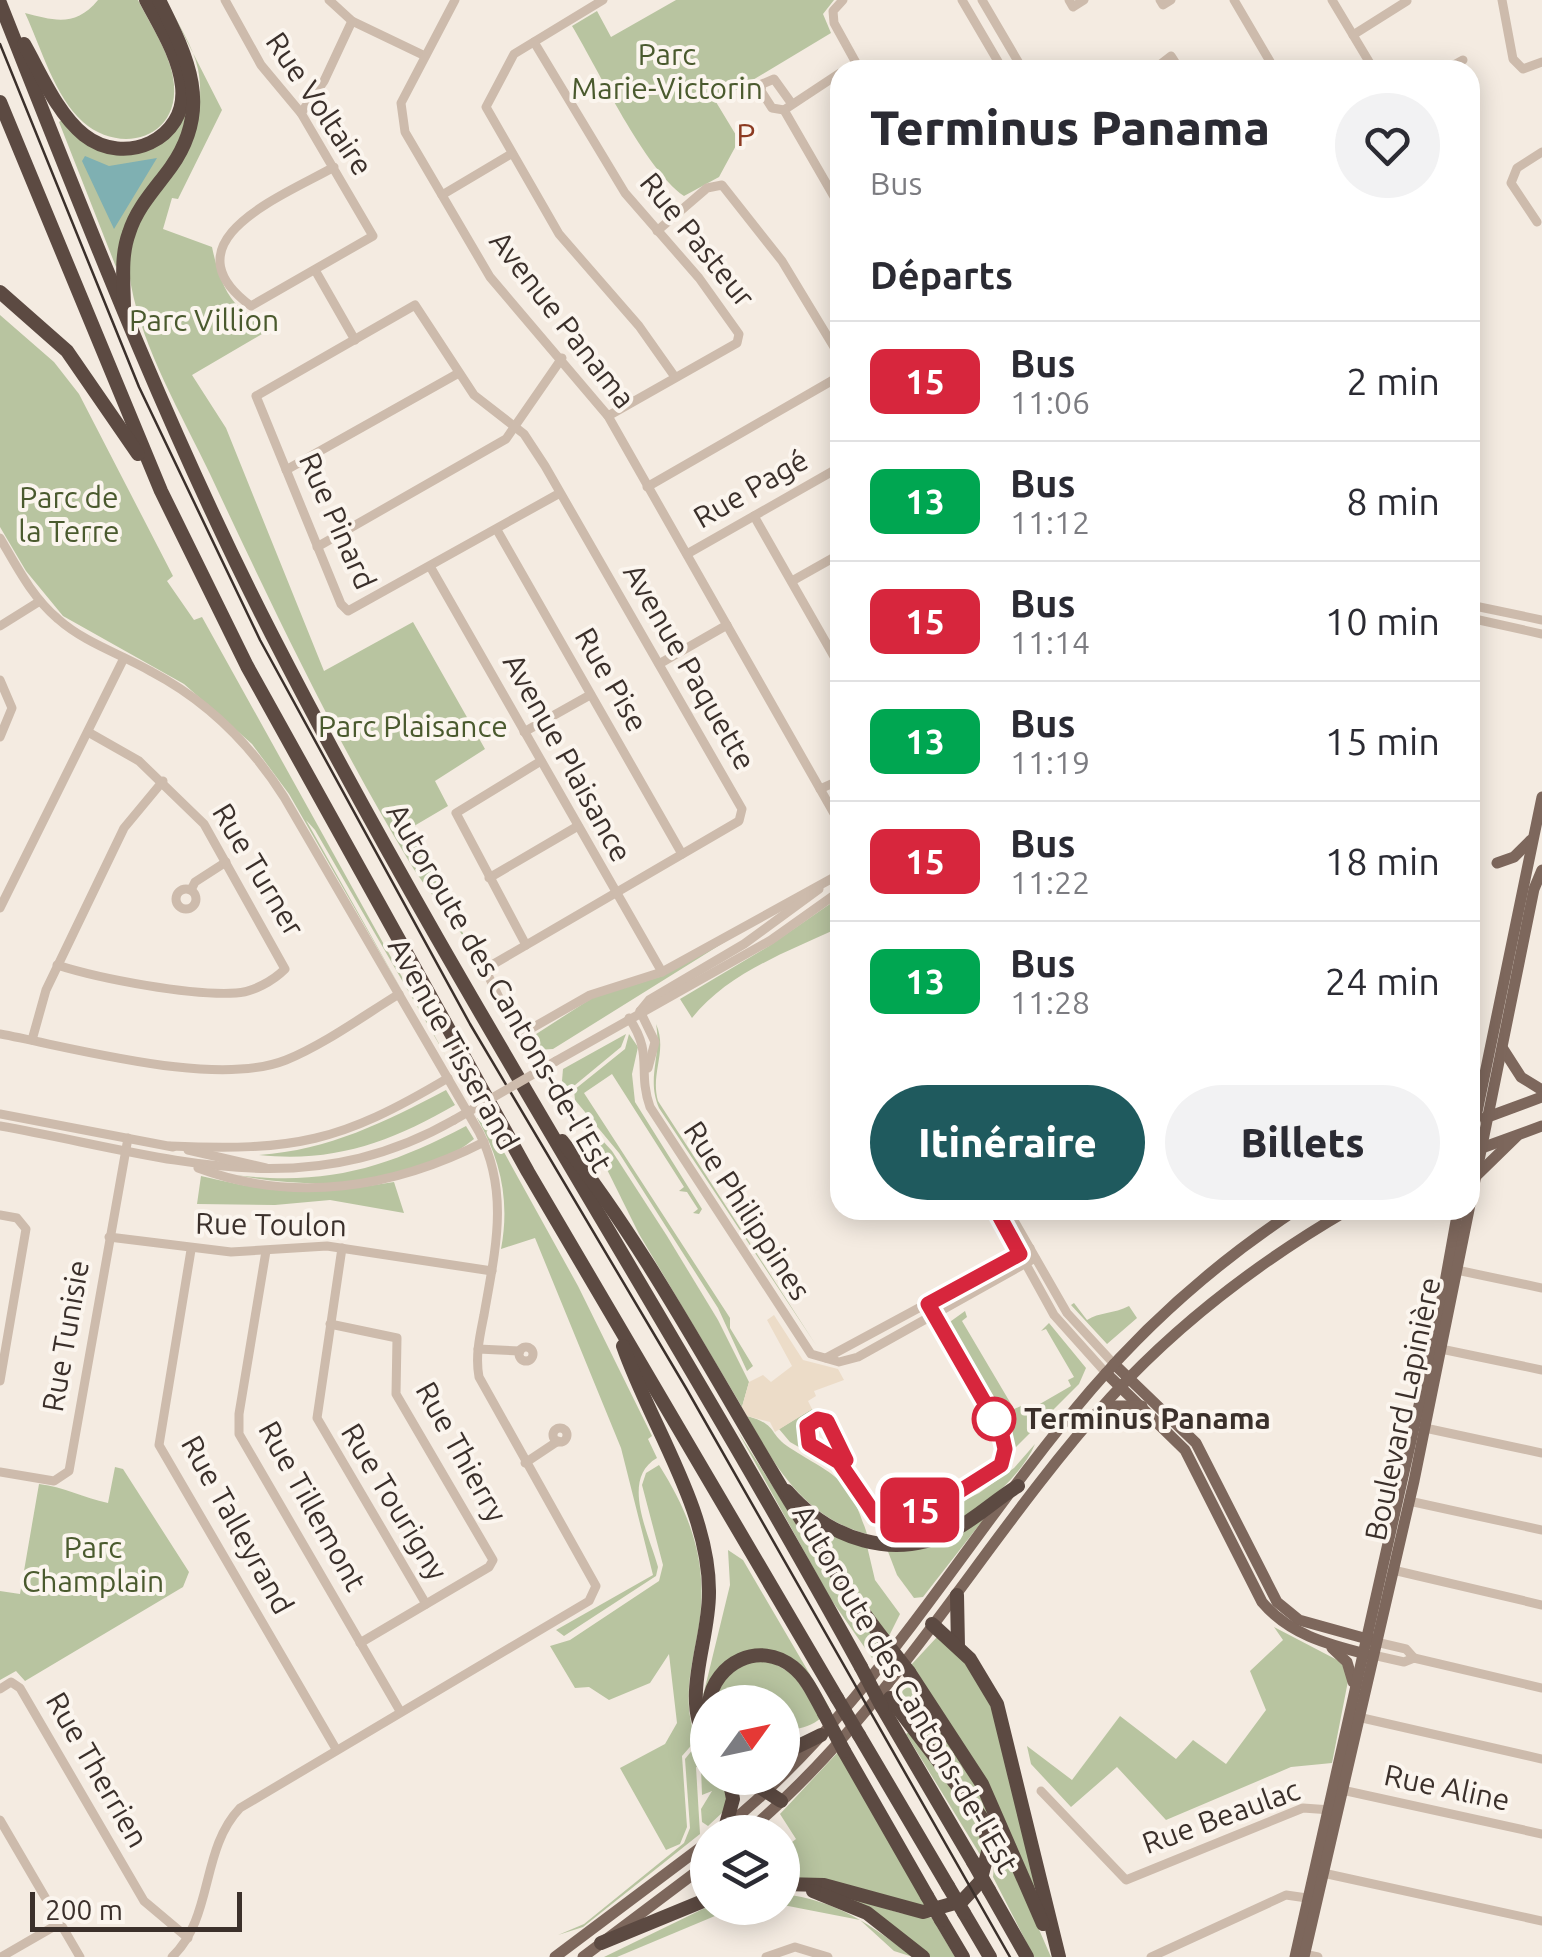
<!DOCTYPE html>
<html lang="fr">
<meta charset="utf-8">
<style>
body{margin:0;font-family:Ubuntu,sans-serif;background:#f2f2f3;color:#2b2b33;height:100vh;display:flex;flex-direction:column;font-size:38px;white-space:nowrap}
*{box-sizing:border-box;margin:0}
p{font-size:32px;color:#7c7c81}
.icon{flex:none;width:55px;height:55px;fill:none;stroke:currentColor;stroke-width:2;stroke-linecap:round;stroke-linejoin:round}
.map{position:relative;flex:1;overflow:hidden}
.details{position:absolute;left:830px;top:60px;width:650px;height:1160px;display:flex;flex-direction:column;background:#fff;border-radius:30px;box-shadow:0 5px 25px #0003}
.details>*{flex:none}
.badge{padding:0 20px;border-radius:15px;font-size:35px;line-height:65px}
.needle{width:65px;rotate:57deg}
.buttons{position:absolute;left:690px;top:1685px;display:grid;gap:20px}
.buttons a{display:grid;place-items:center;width:110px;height:110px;border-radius:50%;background:#fff;box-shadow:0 5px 25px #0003;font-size:50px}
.scale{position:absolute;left:30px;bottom:25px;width:212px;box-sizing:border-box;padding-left:10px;border:5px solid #3b302b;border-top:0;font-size:28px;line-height:35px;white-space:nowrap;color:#3b302b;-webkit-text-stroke:8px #fbf5ee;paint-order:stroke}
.map>.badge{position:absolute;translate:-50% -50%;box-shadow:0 0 0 5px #fff}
h2{padding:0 40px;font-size:38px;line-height:90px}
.round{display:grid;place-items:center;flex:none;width:105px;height:105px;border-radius:52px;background:#f2f2f3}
.overview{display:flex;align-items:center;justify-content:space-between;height:170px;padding:0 40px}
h1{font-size:48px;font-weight:800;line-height:75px}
.action{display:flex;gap:20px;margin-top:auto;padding:20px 40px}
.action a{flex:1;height:115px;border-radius:60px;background:#1f5a5e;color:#fff;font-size:40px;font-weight:800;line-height:115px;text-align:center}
.action a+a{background:#f2f2f3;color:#2b2b33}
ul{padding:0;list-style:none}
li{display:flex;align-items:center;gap:30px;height:120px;padding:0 40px;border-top:2px solid #e1e1e2}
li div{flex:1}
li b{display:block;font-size:38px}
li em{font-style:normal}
li .badge{min-width:110px;font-weight:700;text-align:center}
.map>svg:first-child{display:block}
.green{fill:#b8c4a0}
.plaza{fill:#ecdcc8}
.water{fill:#7fb0b2}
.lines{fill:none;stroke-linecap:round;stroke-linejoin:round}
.minor{stroke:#cdbbac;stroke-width:9}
.major{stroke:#7d675c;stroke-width:11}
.highway{stroke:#5c4a42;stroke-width:14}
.tram{stroke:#3b302b;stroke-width:2.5}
.minor-bridge{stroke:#cdbbac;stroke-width:9}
.highway-bridge{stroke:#5c4a42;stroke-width:14}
.line-casing{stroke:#fff;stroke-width:22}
.line{stroke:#d7263d;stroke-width:15}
.stop-dot{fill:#fff;stroke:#d7263d;stroke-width:5}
.labels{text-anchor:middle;stroke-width:8;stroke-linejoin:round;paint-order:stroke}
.park-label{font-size:30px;fill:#4a5a2e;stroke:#fbf5ee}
.street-label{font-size:30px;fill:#3b302b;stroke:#fbf5ee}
.stop-label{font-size:30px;font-weight:bold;fill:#3b302b;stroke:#fbf5ee;text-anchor:start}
.neighbourhood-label{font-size:32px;letter-spacing:2.5px;fill:#8c3b22;stroke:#fbf5ee}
</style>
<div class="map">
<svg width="1542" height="1957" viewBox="0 0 1542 1957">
<rect width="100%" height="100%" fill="#f4ebe1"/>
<!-- green -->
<g class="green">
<path d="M 98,0 L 138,0 C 151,26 172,56 174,85 C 178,140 119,154 83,122 C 54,96 41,47 25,13 C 53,20 75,28 98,0 Z"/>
<path d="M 166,0 L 222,110 L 178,199 L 172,198 L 163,229 L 212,247 C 216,266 222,288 235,303 C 247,315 255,316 262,334 L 192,375 L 226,428 L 324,671 L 413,622 L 485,749 L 435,781 L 448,806 L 409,829 L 469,945 C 450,915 425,889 407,858 C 333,735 271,604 210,474 C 182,415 143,350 131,285 C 115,196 216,163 198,69 C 193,45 176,21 166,0 Z"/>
<path d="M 676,0 L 834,0 L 823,14 L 831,33 L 716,102 L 739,140 L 719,177 L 684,196 C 644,168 599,71 572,26 L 597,11 L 611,37 Z"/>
<polygon points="186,109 188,127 116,267 59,122 63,119 134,154"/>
<polygon points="0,315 54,362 79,394 173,576 167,581 194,620 202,617 447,1058 315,830 306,820 405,996 289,794 252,744 184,684 63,616 26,571 0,527"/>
<path d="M 840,897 L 840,937 L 834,930 C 784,953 727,974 692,1018 L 680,999 L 769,946 Z"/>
<polygon points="773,912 553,1049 537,1050 530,1038 592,998 662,976"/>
<path d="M 656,1024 C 668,1051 650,1073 658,1101 L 816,1345 L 659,1108 C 646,1078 662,1056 656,1024 Z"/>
<polygon points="626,1034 621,1047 569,1090 562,1081 563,1069"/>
<polygon points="629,1034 638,1047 632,1074 635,1102 702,1209 699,1214 693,1213 698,1209 687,1192 679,1191 684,1187 612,1074 584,1093 730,1318 730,1328 753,1366 747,1371 718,1308 619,1153 575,1100 574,1090 625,1049"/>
<path d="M 446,1090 L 455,1105 C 391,1142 334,1163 259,1155 C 329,1150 385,1122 446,1090 Z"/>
<path d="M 484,1116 L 578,1286 L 652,1436 L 648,1439 L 657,1458 C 620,1479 649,1534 658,1567 L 656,1576 L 564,1636 L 556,1630 L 653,1575 L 621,1448 L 535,1238 L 501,1249 C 510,1201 501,1160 477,1118 Z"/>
<polygon points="581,1117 612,1151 667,1236 718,1320 749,1382 742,1407 639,1234"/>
<path d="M 466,1126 L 474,1139 C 411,1190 311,1189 235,1175 C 327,1186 386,1168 466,1126 Z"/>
<path d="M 201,1176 C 280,1195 313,1195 394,1182 L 404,1213 L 330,1200 L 275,1205 L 197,1204 Z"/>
<path d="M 1074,1303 L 1087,1320 C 1099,1312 1114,1314 1129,1306 L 1137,1318 L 1107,1344 L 1071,1305 Z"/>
<polygon points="965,1311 967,1317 962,1321 1014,1409 1021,1406 1026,1412 1071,1386 1068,1380 1074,1377 1046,1329 1041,1331 1049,1323 1086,1368 1079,1384 1015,1448 1007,1425 947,1324"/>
<path d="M 812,1409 L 814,1413 L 800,1431 L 800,1443 C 830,1472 858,1476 870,1524 L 832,1466 L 790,1442 L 779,1429 Z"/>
<path d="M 747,1416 C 779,1425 767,1433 790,1448 C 837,1478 848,1475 867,1534 C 806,1518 776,1469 747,1416 Z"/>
<polygon points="737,1430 822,1564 881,1646 872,1658 830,1598"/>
<path d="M 1035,1444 C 1015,1492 936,1546 885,1536 L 893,1525 L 939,1513 L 979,1493 L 1014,1468 Z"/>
<path d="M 659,1465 C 690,1514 707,1560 700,1618 C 694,1662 680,1696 696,1740 L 682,1756 L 687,1827 L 680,1844 L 666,1850 L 620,1768 L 665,1744 L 677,1723 L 669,1654 L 650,1683 L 609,1700 L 589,1687 L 575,1688 L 550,1646 L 570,1640 L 659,1581 L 663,1565 L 642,1485 L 646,1473 Z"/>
<path d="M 115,1467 L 123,1469 L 189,1572 L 183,1587 L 25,1681 L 16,1671 L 0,1680 L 0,1591 L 20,1594 L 39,1484 C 65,1487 83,1498 108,1503 Z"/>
<polygon points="805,1515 867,1546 875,1580 900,1614 889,1636 837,1568"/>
<polygon points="981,1516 983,1520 923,1597 914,1598 897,1575 887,1549"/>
<polygon points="728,1550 743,1560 829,1707 826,1710 808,1677 754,1651 703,1696 730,1585"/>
<polygon points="1274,1627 1343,1663 1348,1681 1332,1763 1291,1767 1166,1820 1117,1767 1071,1807 1031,1764 1027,1746 1072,1780 1120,1716 1176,1759 1193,1740 1226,1764 1266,1710 1250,1671 1283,1640"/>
<polygon points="937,1637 964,1660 993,1704 1037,1887 1033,1888 977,1765 911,1665"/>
<path d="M 768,1660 L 794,1675 L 821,1718 C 810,1727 797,1731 783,1728 L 782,1702 L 713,1702 C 722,1675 739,1662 768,1660 Z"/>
<polygon points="905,1678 972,1776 1051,1957 1034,1957 993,1877 996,1846 986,1814 893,1691"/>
<polygon points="909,1732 982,1829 984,1861 906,1734"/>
<polygon points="698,1743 707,1759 708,1778 722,1778 728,1793 724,1811 708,1826 702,1822 701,1809 712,1791 702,1795 701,1768 696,1767 700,1834 583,1927 558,1935 584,1924 684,1843 690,1828 685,1759"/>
<polygon points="839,1751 926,1907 783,1878 783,1856 787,1851 783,1849 796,1839 780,1814"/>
<path d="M 782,1894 C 837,1900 871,1925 913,1957 L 894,1951 L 860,1920 L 783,1905 Z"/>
<polygon points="855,1899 900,1913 932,1918 955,1957 928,1957 853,1903"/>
<polygon points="707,1907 734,1908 617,1957 604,1957"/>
</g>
<!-- plaza -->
<polygon class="plaza" points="774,1315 803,1360 838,1369 844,1380 814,1391 816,1396 808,1401 812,1409 775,1432 770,1422 747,1416 742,1407 749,1382 763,1375 771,1382 792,1366 767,1320"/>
<!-- water -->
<polygon class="water" points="85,156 109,166 157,158 114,229 82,161"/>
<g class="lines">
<!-- minor -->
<g class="minor">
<path d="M 225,0 L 261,65 L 301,113 L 373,236 L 251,306 C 163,241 285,195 334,167"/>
<polyline points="329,0 352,21 423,55"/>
<polyline points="455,0 401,103 405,132 490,277 608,416 840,824"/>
<polyline points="603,0 514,54 486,107 559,234 639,326 675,377"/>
<polyline points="843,0 833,11 834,23 860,70"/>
<polyline points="962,0 1003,70"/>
<polyline points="982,0 1023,70"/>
<polyline points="1069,0 1073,7 1084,0"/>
<polyline points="1160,0 1163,5 1171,0"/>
<polyline points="1234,0 1275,70"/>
<polyline points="1332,0 1374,70"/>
<polyline points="1502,0 1513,59 1523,69 1542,62"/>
<polyline points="1353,35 1407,1"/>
<polyline points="534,42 625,193 699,278 739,334 737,343 608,416"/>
<polyline points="1153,70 1171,56 1180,70"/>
<polyline points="1445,70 1463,60"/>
<polyline points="840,73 784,110 840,207"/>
<polyline points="784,110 772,108 761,91 762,84 774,79 792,104"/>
<polyline points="301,113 324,81 352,21"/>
<polyline points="442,195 511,154"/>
<polyline points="1537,222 1511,183 1517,168 1542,152"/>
<polyline points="657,231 707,188 722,185 782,261 840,357"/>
<polyline points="315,270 355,340"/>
<polyline points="286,470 457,374"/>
<polyline points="647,487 840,376"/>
<polyline points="560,493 348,611 341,604 256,396 415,305 474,395 524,434 545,466 742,809 739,821 485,969 518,1036 590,995 662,972 840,874"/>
<polyline points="754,516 840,667"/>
<polyline points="497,530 682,854"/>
<path d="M 0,538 C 17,567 32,597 58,619 C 85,643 121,654 152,672 C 207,701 251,745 284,797 L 479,1132 C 510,1193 495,1251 484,1315 C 480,1335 475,1356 479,1377 L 596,1586 L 589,1601 L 240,1808 C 200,1850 214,1917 172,1957"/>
<polyline points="317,547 506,439 562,358"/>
<polyline points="687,554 840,467"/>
<polyline points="431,568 662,972"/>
<polyline points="792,581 840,554"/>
<polyline points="1470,605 1542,620"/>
<polyline points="1470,618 1542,634"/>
<polyline points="0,626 40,601"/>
<polyline points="659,664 727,625"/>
<polyline points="0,680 12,708 0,737"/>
<polyline points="524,732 590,695"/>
<polyline points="820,789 840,780"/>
<polyline points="489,878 578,826"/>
<circle cx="186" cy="899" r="10"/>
<polyline points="191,890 195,882 226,862"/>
<polyline points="0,908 124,658"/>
<polyline points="526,945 456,813 541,761"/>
<path d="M 57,965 C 101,979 191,996 236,993 C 253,992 273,981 285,969 L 204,824 L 139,761 L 88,732"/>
<polyline points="640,1011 649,1000 744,944 819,889"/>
<polyline points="640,1011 655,1042 648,1068"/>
<path d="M 629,1018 C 654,1055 637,1070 650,1107 L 811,1354 L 839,1362 L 858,1357 L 1035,1258"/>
<path d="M 0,1034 C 76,1048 216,1088 286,1060 C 325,1044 363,1016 399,994"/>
<polyline points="32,1040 46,990 124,828 163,781"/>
<polyline points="556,1061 771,940 840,891"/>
<polyline points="0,1114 173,1147"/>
<path d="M 0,1126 C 163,1155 300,1208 454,1120"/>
<path d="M 170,1146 C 295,1151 339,1143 448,1078"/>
<polyline points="188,1150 266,1168"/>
<path d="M 198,1168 C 294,1204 394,1188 484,1142"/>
<polyline points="996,1210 1054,1315 1106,1373"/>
<polyline points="1008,1210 1067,1313 1114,1364"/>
<polyline points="0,1215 17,1218 26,1229 0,1381"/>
<polyline points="109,1237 231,1252 327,1246 492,1271"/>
<polyline points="342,1248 317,1418 426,1604"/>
<polyline points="191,1250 159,1445 336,1749"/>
<polyline points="266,1251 239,1414 239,1434 400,1711"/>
<polyline points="1452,1269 1542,1288"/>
<polyline points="330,1324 397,1338 396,1394 493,1560 489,1567 360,1643"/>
<circle cx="526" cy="1354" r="7"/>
<polyline points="478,1349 520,1351"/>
<polyline points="1441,1349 1542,1370"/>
<polyline points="826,1358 1030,1248"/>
<polyline points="1425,1428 1542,1453"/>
<circle cx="560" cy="1435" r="7"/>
<polyline points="525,1463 558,1441"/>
<polyline points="0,1472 54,1481 69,1471 128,1138"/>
<polyline points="1409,1501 1542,1530"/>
<polyline points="1393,1570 1542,1605"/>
<polyline points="1376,1642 1406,1649 1414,1658"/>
<polyline points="1373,1655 1404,1662 1414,1658 1542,1688"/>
<polyline points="0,1689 11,1682 20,1688 144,1901 188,1938"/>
<polyline points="1358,1717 1542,1759"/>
<polyline points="1342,1790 1542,1834"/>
<polyline points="1041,1791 1126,1880 1303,1808 1331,1810"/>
<polyline points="0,1820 80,1957"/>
<polyline points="1323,1873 1542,1921"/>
<polyline points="1299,1953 1318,1957"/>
<polyline points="1,1957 60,1923"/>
<polyline points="766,1957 795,1947 828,1957"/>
<polyline points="1151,1957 1286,1895 1314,1899"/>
</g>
<!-- major -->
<g class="major">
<polyline points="1497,863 1514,857 1531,840"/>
<polyline points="1503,1049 1521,1077 1542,1090"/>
<polyline points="1485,1118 1542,1097"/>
<polyline points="1470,1146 1542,797"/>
<polyline points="1479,1149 1542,1126"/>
<polyline points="1477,1175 1517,1136"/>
<polyline points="1114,1364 1196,1443 1277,1602 1299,1620 1371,1640"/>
<path d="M 1106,1373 L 1185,1450 L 1262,1602 C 1289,1634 1326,1644 1366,1654"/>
<polyline points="1104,1406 1142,1406"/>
<polyline points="1332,1648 1347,1662 1353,1682"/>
<path d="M 719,1832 C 871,1712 966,1536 1091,1390 C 1150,1321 1220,1260 1296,1210"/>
<path d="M 747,1832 C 893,1710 984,1537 1111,1397 C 1178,1324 1262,1260 1348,1210"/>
<polyline points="555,1957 708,1842"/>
<polyline points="583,1957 708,1863"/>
<polyline points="1295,1957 1438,1321 1458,1210"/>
<polyline points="1304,1957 1414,1481 1534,889 1542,870"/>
</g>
<!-- highway -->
<g class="highway">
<path d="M 0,3 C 85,217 167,430 272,635 C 453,988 670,1320 861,1667"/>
<path d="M 24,44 C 41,74 57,113 84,135 C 124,167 188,140 182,86 C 179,56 160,27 146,0"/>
<polyline points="0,102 161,491 247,666 528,1172 837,1698"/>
<polyline points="0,292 67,351 138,454"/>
<path d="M 124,310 C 124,285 120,257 129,233 C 137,207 156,188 171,167 C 213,108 188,58 159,0"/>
<path d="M 562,1141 C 685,1297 763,1483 884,1640"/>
<path d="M 623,1346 C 650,1424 710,1510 709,1593 C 709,1645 680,1696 708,1745"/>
<path d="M 787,1491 C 829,1539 894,1562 954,1530 C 977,1518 996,1499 1018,1486"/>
<polyline points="957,1595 958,1647"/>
<polyline points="932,1624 970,1659 997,1704 1059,1957"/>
<polyline points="909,1672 982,1784 1043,1924"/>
<path d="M 709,1702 C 715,1663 759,1640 793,1667 C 807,1678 815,1697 824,1713"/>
<polyline points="882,1707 973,1862"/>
<polyline points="859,1735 948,1886"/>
<polyline points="844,1751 927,1896"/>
<polyline points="782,1754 821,1735"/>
<polyline points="746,1778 781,1801"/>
<polyline points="725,1828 733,1799 729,1778"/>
<polyline points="782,1884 824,1885 923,1912 962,1901 980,1882 989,1848 982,1818 890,1698"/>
<polyline points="989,1890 1027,1957"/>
<polyline points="813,1891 867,1913 923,1957"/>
<polyline points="964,1913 990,1957"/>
<polyline points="941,1920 963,1957"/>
<polyline points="601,1943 708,1899"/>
</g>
<!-- tram -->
<polyline class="tram" points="0,44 139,387 260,640 470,1024 686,1388 1010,1957"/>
<!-- minor-bridge -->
<polyline class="minor-bridge" points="454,1120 556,1061"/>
<!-- highway-bridge -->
<g class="highway-bridge">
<polyline points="884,1640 909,1672"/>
<polyline points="861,1667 882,1707"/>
<polyline points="837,1698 859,1735"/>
<polyline points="824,1713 844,1751"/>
<polyline points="973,1862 989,1890"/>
<polyline points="948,1886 964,1913"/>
<polyline points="927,1896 941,1920"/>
</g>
</g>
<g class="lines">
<defs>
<polyline id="line" points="846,1460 827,1421 818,1419 807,1426 809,1444 839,1462 876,1516 941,1503 1001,1465 1005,1449 1001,1431 928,1304 1020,1254 996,1210"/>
</defs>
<!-- line casing -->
<use href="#line" class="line-casing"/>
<!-- line -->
<use href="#line" class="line"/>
</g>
<!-- markers -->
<circle class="stop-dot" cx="994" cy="1419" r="20"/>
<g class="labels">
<!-- park labels -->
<g class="park-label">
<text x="667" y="65">Parc<tspan x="667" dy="34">Marie-Victorin</tspan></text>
<text x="204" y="331">Parc Villion</text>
<text x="69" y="508">Parc de<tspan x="69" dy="34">la Terre</tspan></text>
<text x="413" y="737">Parc Plaisance</text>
<text x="93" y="1558">Parc<tspan x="93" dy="34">Champlain</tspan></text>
</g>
<!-- street labels -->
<g class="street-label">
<text transform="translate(319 104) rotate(56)" y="10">Rue Voltaire</text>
<text transform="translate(697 240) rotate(51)" y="10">Rue Pasteur</text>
<text transform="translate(562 320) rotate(52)" y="10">Avenue Panama</text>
<text transform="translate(751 489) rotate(-30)" y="10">Rue Pagé</text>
<text transform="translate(337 521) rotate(66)" y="10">Rue Pinard</text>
<text transform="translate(689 667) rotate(60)" y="10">Avenue Paquette</text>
<text transform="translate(611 680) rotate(60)" y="10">Rue Pise</text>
<text transform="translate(567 758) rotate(61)" y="10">Avenue Plaisance</text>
<text transform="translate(258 870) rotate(59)" y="10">Rue Turner</text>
<text transform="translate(499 988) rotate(60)" y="10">Autoroute des Cantons-de-l'Est</text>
<text transform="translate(453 1044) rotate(61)" y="10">Avenue Tisserand</text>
<text transform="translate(747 1211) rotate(57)" y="10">Rue Philippines</text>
<text transform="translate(271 1225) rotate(1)" y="10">Rue Toulon</text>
<text transform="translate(66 1336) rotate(-80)" y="10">Rue Tunisie</text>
<text transform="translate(1403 1409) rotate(-78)" y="10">Boulevard Lapinière</text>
<text transform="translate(461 1452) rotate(61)" y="10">Rue Thierry</text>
<text transform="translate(394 1502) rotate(59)" y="10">Rue Tourigny</text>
<text transform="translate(312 1506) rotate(61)" y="10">Rue Tillemont</text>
<text transform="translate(237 1525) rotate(61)" y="10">Rue Talleyrand</text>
<text transform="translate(905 1689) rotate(60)" y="10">Autoroute des Cantons-de-l'Est</text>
<text transform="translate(97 1770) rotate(60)" y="10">Rue Therrien</text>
<text transform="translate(1447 1788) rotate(12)" y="10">Rue Aline</text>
<text transform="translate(1221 1817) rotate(-20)" y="10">Rue Beaulac</text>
</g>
<!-- stop labels -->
<g class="stop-label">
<text x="1024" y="1429">Terminus Panama</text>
</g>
<!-- neighbourhood labels -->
<g class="neighbourhood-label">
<text x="747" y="146">P</text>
</g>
</g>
</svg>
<div class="buttons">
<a><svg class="needle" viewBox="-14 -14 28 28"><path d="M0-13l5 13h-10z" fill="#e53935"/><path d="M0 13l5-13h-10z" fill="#7c7c81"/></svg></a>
<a><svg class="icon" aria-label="layers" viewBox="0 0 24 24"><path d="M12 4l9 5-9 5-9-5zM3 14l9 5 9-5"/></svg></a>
</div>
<div class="scale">200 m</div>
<b class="badge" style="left:920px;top:1510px;background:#d7263d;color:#fff">15</b>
<section class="details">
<div class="overview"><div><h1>Terminus Panama</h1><p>Bus</p></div><a class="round"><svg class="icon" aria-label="heart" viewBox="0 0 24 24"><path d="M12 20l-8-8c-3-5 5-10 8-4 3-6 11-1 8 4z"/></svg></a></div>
<h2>Départs</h2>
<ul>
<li><span class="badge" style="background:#d7263d;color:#fff">15</span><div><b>Bus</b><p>11:06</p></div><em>2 min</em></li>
<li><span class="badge" style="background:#00a651;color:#fff">13</span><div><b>Bus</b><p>11:12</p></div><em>8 min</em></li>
<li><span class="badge" style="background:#d7263d;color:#fff">15</span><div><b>Bus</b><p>11:14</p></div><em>10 min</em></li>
<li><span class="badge" style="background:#00a651;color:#fff">13</span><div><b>Bus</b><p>11:19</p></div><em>15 min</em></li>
<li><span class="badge" style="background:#d7263d;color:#fff">15</span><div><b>Bus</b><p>11:22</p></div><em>18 min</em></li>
<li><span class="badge" style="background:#00a651;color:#fff">13</span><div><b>Bus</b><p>11:28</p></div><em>24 min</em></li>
</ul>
<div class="action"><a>Itinéraire</a><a>Billets</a></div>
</section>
</div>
